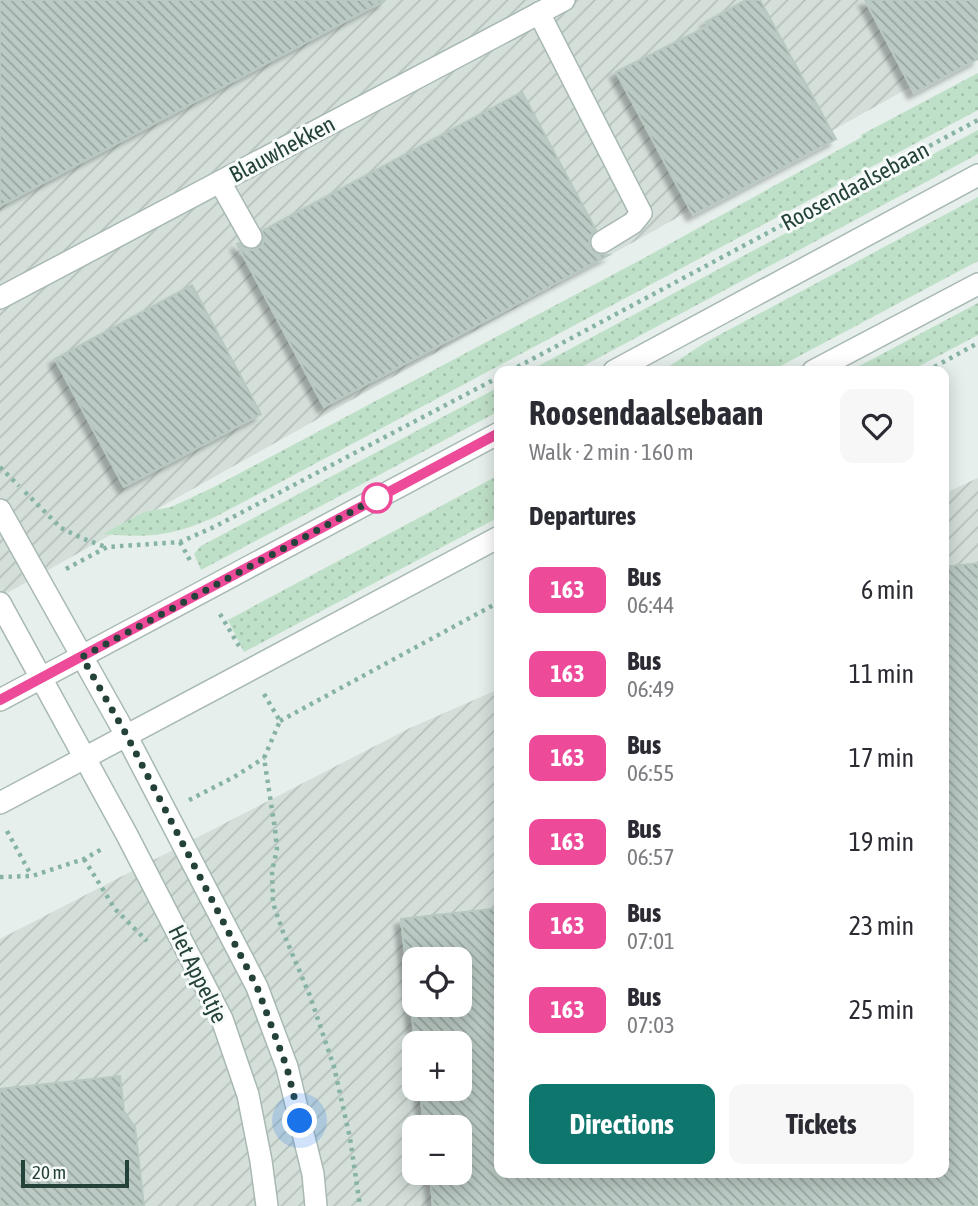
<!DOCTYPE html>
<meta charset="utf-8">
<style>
body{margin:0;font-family:"Asap Condensed",sans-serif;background:#f7f7f7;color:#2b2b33;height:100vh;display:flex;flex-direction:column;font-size:26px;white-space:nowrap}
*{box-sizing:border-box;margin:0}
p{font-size:23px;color:#7c7c81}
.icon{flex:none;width:38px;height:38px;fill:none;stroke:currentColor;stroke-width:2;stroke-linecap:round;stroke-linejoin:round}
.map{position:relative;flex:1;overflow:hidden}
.details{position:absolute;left:494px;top:366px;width:455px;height:812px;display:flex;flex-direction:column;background:#fff;border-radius:14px;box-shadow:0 4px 18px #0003}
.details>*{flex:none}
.badge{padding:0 14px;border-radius:10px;font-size:24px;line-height:46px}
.fabs{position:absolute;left:402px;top:947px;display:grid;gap:14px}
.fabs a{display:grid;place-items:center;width:70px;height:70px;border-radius:14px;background:#fff;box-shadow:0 4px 18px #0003;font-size:35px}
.scale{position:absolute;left:21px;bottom:18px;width:108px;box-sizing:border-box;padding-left:7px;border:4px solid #24423a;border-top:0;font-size:19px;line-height:24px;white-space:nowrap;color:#24423a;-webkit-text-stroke:5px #f7fbf9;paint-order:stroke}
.you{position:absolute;width:35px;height:35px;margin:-18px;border:5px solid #fff;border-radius:50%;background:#1a73e8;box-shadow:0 0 0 10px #1a73e833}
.map>.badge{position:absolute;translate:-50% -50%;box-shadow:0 0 0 4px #fff}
h2{padding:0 35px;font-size:26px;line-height:63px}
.round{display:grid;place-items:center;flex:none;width:74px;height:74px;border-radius:14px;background:#f7f7f7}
.summary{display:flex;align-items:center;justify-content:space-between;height:119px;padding:0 35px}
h1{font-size:33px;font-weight:700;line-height:52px}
.button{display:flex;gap:14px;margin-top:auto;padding:14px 35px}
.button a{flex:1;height:80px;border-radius:14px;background:#0f766e;color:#fff;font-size:28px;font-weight:700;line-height:80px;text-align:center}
.button a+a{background:#f7f7f7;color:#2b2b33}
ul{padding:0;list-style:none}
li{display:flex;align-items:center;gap:21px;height:84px;padding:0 35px}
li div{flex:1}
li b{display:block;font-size:26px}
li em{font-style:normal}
li .badge{min-width:77px;font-weight:700;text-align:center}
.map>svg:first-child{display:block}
.industrial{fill:url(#industrial-furrows);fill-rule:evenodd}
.grass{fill:url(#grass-dots)}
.building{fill:url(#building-back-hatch);stroke:#b8c9c2;stroke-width:2;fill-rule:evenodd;filter:url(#shadow)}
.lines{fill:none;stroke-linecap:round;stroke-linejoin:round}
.minor-casing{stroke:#a8b8b2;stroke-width:24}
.path{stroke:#86b3a5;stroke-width:4.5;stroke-dasharray:3.5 5;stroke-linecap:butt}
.minor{stroke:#fff;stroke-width:21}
.line-casing{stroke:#fff;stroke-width:16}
.line{stroke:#ee4a9a;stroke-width:10}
.walk{stroke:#24423a;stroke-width:7;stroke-dasharray:0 12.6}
.stop-dot{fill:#fff;stroke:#ee4a9a;stroke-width:3.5}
.labels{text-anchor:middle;stroke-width:6;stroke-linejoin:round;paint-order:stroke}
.street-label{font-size:23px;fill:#24423a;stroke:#f7fbf9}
</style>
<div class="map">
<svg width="978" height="1206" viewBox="0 0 978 1206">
<defs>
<pattern id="industrial-furrows" width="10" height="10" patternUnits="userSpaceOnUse" patternTransform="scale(1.75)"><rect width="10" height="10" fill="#d4dfda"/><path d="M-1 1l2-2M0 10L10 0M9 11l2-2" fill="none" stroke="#b6c1bc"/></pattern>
<pattern id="grass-dots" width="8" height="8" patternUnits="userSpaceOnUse" patternTransform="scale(1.75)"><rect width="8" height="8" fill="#bfe0c8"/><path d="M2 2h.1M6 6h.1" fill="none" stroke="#a4c1ad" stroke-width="1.8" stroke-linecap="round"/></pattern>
<pattern id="building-back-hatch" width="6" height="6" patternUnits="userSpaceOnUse" patternTransform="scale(1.75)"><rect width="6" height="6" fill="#bbcac4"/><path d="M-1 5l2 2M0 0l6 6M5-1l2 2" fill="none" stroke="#98a6a0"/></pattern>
<filter id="shadow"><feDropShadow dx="-6" dy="6" stdDeviation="2" flood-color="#0004"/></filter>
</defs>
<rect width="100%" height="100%" fill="#e6efeb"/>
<!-- industrial -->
<g class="industrial">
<polygon points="0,0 978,0 978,49 0,597"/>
<path d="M 978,478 L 978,1206 L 0,1206 L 0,939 L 410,728 L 499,689 L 499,1172 L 943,1172 L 943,494 ZM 415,959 L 460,959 L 460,1004 L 415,1004 ZM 415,1043 L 460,1043 L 460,1088 L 415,1088 ZM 415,1127 L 460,1127 L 460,1172 L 415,1172 Z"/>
</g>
<!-- grass -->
<g class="grass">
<path d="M 978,73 L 978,110 L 217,516 C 174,536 149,538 103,534 L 144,512 L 171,507 L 212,488 L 646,257 L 862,137 L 861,135 Z"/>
<polygon points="978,130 978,154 574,371 529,371"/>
<polygon points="978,197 978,261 771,371 662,371 706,342"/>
<polygon points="978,303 978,335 910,371 850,371"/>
<polygon points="499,387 499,411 201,570 194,554 201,546"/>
<polygon points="499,475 499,517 244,652 228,620"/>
</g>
<!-- building -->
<g class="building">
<polygon points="0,0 385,0 0,206"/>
<polygon points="746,0 760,0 836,139 693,215 616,72 708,26 706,22"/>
<polygon points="865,0 978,0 978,59 914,93"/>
<polygon points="522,92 596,230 590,236 589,243 591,248 596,254 609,255 324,407 237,244 239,243 244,248 250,250 257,249 263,243 264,236 262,231"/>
<polygon points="192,285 261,414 124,487 55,359"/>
<path d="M 978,563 L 978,1206 L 433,1206 L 430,1172 L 460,1172 L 460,1127 L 424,1127 L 420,1088 L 460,1088 L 460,1043 L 415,1043 L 401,919 L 499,908 L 499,1172 L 943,1172 L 943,567 ZM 415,959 L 460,959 L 460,1004 L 415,1004 Z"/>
<polygon points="120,1076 124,1111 135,1127 144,1206 0,1206 0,1089"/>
</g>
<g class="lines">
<defs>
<g id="minor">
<polyline points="539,13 641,213 633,223 602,242"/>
<polyline points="220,182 251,237"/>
<polyline points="0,298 564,0"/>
<polyline points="614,371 978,175"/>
<polyline points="813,371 978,284"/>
<polyline points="0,510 126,735 257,987 287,1067 313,1174 316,1206"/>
<polyline points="0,603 127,835 222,1019 248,1095 261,1161 267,1206"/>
<polyline points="0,700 499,433"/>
<polyline points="0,803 499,537"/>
</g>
</defs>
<!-- minor casing -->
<use href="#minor" class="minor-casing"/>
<!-- path -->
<g class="path">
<polyline points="510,371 978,120"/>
<polyline points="927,371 978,343"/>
<polyline points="0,467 19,486"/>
<polyline points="25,492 61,528 84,539 106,547"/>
<polyline points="180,542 192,564"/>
<polyline points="66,569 107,547 180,542 214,527 499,377"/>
<polyline points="220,614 239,646"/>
<polyline points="264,694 280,721 264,758 275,829 277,849 272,871 273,903 283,932 310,996 334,1067 350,1138 360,1206"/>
<polyline points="280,721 499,602"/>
<polyline points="189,800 234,777 264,758"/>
<polyline points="7,831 31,875"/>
<polyline points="84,859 115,909 147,941"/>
<polyline points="0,877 32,876 84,859 102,849"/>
</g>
<!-- minor -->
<use href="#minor" class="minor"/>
</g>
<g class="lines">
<defs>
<polyline id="line" points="0,700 499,433"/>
</defs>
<!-- line casing -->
<use href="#line" class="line-casing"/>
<!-- line -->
<use href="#line" class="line"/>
<!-- walk -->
<polyline class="walk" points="300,1121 287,1068 257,987 126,734 82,657 377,498"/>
</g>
<!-- markers -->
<circle class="stop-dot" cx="377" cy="498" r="14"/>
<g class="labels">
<!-- street labels -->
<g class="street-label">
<text transform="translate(282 149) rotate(-28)" y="8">Blauwhekken</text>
<text transform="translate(855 186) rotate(-28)" y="8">Roosendaalsebaan</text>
<text transform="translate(198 974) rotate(64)" y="8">Het Appeltje</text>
</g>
</g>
</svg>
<div class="fabs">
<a><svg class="icon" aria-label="locate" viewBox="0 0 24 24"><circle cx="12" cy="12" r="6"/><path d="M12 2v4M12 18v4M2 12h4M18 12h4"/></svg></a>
<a>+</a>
<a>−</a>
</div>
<div class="scale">20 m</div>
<div class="you" style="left:300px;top:1121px"></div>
<section class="details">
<div class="summary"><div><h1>Roosendaalsebaan</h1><p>Walk · 2 min · 160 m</p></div><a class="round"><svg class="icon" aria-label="heart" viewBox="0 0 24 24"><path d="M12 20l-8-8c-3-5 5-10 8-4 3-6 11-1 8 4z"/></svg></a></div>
<h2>Departures</h2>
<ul>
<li><span class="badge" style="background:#ee4a9a;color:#fff">163</span><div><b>Bus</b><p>06:44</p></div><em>6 min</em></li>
<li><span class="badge" style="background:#ee4a9a;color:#fff">163</span><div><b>Bus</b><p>06:49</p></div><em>11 min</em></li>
<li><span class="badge" style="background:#ee4a9a;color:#fff">163</span><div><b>Bus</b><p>06:55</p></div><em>17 min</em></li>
<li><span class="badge" style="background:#ee4a9a;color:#fff">163</span><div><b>Bus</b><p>06:57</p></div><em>19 min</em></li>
<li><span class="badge" style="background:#ee4a9a;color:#fff">163</span><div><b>Bus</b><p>07:01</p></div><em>23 min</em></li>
<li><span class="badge" style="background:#ee4a9a;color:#fff">163</span><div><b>Bus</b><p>07:03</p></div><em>25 min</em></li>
</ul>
<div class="button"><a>Directions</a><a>Tickets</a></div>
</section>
</div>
